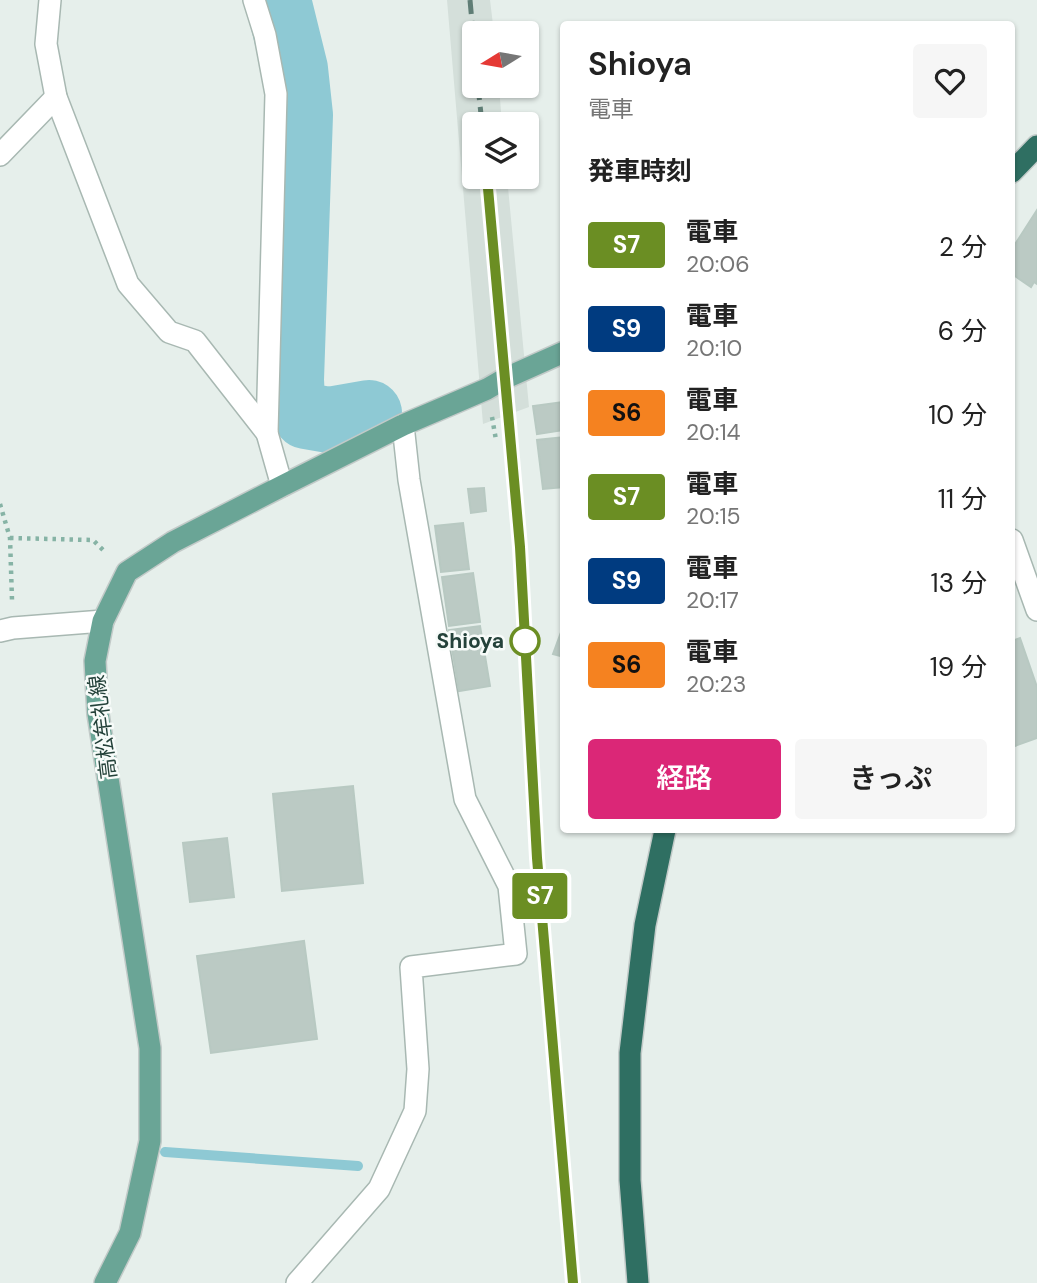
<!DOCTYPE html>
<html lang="ja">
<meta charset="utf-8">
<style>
body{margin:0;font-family:"DM Sans","Noto Sans JP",sans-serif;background:#f6f6f6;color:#222;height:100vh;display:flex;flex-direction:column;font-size:26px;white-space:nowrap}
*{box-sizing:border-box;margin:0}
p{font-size:23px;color:#767676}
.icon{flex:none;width:38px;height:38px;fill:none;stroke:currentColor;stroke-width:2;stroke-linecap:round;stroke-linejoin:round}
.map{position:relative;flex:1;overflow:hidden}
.sheet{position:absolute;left:560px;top:21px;width:455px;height:812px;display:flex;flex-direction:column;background:#fff;border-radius:7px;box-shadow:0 2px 5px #0004}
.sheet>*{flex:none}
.badge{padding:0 14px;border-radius:5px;font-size:24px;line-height:46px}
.needle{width:46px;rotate:259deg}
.buttons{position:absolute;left:462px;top:21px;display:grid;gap:14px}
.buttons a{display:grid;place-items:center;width:77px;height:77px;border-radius:7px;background:#fff;box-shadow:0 2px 5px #0004;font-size:35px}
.map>.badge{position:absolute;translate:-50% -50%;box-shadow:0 0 0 4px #fff}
h2{padding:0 28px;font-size:26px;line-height:63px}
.round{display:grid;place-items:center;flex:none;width:74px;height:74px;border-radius:7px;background:#f6f6f6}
.overview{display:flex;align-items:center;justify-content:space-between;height:119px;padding:0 28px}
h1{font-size:33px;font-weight:600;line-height:52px}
.action{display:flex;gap:14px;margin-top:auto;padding:14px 28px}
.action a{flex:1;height:80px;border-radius:7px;background:#db2777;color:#fff;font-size:28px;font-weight:600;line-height:80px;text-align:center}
.action a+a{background:#f6f6f6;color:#222}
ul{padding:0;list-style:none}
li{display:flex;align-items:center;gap:21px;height:84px;padding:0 28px}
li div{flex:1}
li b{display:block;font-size:26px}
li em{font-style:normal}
li .badge{min-width:77px;font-weight:700;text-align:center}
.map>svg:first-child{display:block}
.built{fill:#d4dfda}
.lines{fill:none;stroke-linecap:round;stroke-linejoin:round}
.stream{stroke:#8ec9d4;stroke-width:10}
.river{stroke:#8ec9d4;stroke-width:66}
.building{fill:#bbcac4;stroke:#b8c9c2;stroke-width:2}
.minor-casing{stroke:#a8b8b2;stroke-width:24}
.major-casing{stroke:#c2cac8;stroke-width:24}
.highway-casing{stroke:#c2cac8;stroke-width:24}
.path{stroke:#86b3a5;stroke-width:4.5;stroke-dasharray:3.5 5;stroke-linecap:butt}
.minor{stroke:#fff;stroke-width:21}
.major{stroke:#6aa596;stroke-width:21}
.highway{stroke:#2f6f62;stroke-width:21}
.rail{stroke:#5f7d75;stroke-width:5;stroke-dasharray:14 7;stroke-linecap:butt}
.line-casing{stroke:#fff;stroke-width:16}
.line{stroke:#6b8e23;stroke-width:10}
.stop-dot{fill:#fff;stroke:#6b8e23;stroke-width:3.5}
.labels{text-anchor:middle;stroke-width:5;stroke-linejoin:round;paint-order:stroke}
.stop-label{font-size:21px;font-weight:bold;fill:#24423a;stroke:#f7fbf9;text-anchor:end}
.street-label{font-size:21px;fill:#24423a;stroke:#f7fbf9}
</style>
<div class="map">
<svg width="1037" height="1283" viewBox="0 0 1037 1283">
<rect width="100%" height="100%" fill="#e6efeb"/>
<!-- built -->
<polygon class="built" points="447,0 490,0 494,33 474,33 474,86 499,86 502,124 474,124 474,177 507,177 529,407 483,424"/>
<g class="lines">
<!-- stream -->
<polyline class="stream" points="165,1152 358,1166"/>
<!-- river -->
<polyline class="river" points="278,0 295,69 300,115 291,380 292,400 306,416 329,420 369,413"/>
</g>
<!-- building -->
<g class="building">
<polygon points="1037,210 1037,284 1034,282 1031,287 1012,274 1012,249"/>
<polygon points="564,402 564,430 537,434 533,406"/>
<polygon points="564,437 564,487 543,489 537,440"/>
<polygon points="484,488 486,511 471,513 468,489"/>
<polygon points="463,523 469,569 441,572 435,526"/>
<polygon points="473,573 480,622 449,626 442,577"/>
<polygon points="564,624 564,657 553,654"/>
<polygon points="480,626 490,686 459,691 449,630"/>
<polygon points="1020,638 1037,687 1037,738 1012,747 1012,641"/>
<polygon points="353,786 363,883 282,891 273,794"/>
<polygon points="227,838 234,897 190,902 183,843"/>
<polygon points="304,941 317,1039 211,1053 197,956"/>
</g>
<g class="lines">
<defs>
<g id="minor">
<polyline points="50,0 46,44 56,97 128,284 169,332 195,341 267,433"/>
<polyline points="254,0 265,35 276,94 267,433 282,486"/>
<polyline points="0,155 56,97"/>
<polyline points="1012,540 1037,610"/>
<polyline points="0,631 13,628 103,621"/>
<polyline points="297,1283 379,1189 415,1111 418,1069 411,967 516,954 509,886 465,799 409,480 403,425"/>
</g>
<polyline id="major" points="105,1283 130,1233 150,1141 150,1048 98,714 95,661 103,621 127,572 173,542 282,486 403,425 487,389 506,378 564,352"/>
<g id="highway">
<polyline points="1012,172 1037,146"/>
<polyline points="638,1283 630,1180 630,1053 645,925 665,830"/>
</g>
</defs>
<!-- minor casing -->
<use href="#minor" class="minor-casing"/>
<!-- major casing -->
<use href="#major" class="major-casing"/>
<!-- highway casing -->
<use href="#highway" class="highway-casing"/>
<!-- path -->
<g class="path">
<polyline points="492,417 496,440"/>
<polyline points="0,504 10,538 12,600"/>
<polyline points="10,538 93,540 106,553"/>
</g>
<!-- minor -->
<use href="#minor" class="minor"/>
<!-- major -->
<use href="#major" class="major"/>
<!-- highway -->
<use href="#highway" class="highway"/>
<!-- rail -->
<g class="rail">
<polyline points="470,0 474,44"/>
<polyline points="478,86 482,124"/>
<polyline points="487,177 520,547 537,858 573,1283"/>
</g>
</g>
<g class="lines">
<defs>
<polyline id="line" points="487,177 520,547 537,858 573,1283"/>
</defs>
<!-- line casing -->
<use href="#line" class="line-casing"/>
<!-- line -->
<use href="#line" class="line"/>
</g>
<!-- markers -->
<circle class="stop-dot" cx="525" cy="641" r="14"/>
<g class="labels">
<!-- stop labels -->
<g class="stop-label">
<text x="504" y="648">Shioya</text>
</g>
<!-- street labels -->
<g class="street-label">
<text transform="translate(103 727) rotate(-97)" y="7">高松牟礼線</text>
</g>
</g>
</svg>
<div class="buttons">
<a><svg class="needle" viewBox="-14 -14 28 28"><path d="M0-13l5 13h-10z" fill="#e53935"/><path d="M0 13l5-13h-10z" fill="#767676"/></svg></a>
<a><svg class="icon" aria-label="layers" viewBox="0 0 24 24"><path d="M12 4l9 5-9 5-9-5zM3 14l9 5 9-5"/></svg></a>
</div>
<b class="badge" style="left:540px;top:896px;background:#6b8e23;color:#fff">S7</b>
<section class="sheet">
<div class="overview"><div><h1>Shioya</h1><p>電車</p></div><a class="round"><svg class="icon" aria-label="heart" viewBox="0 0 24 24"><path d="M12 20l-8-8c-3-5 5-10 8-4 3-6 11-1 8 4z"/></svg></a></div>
<h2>発車時刻</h2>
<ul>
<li><span class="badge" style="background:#6b8e23;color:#fff">S7</span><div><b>電車</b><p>20:06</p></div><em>2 分</em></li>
<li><span class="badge" style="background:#003b80;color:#fff">S9</span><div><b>電車</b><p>20:10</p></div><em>6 分</em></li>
<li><span class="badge" style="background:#f58220;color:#111">S6</span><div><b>電車</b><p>20:14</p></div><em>10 分</em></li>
<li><span class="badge" style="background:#6b8e23;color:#fff">S7</span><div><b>電車</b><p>20:15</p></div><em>11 分</em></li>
<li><span class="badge" style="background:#003b80;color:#fff">S9</span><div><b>電車</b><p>20:17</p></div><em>13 分</em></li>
<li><span class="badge" style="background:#f58220;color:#111">S6</span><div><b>電車</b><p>20:23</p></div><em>19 分</em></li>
</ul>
<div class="action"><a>経路</a><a>きっぷ</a></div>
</section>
</div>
